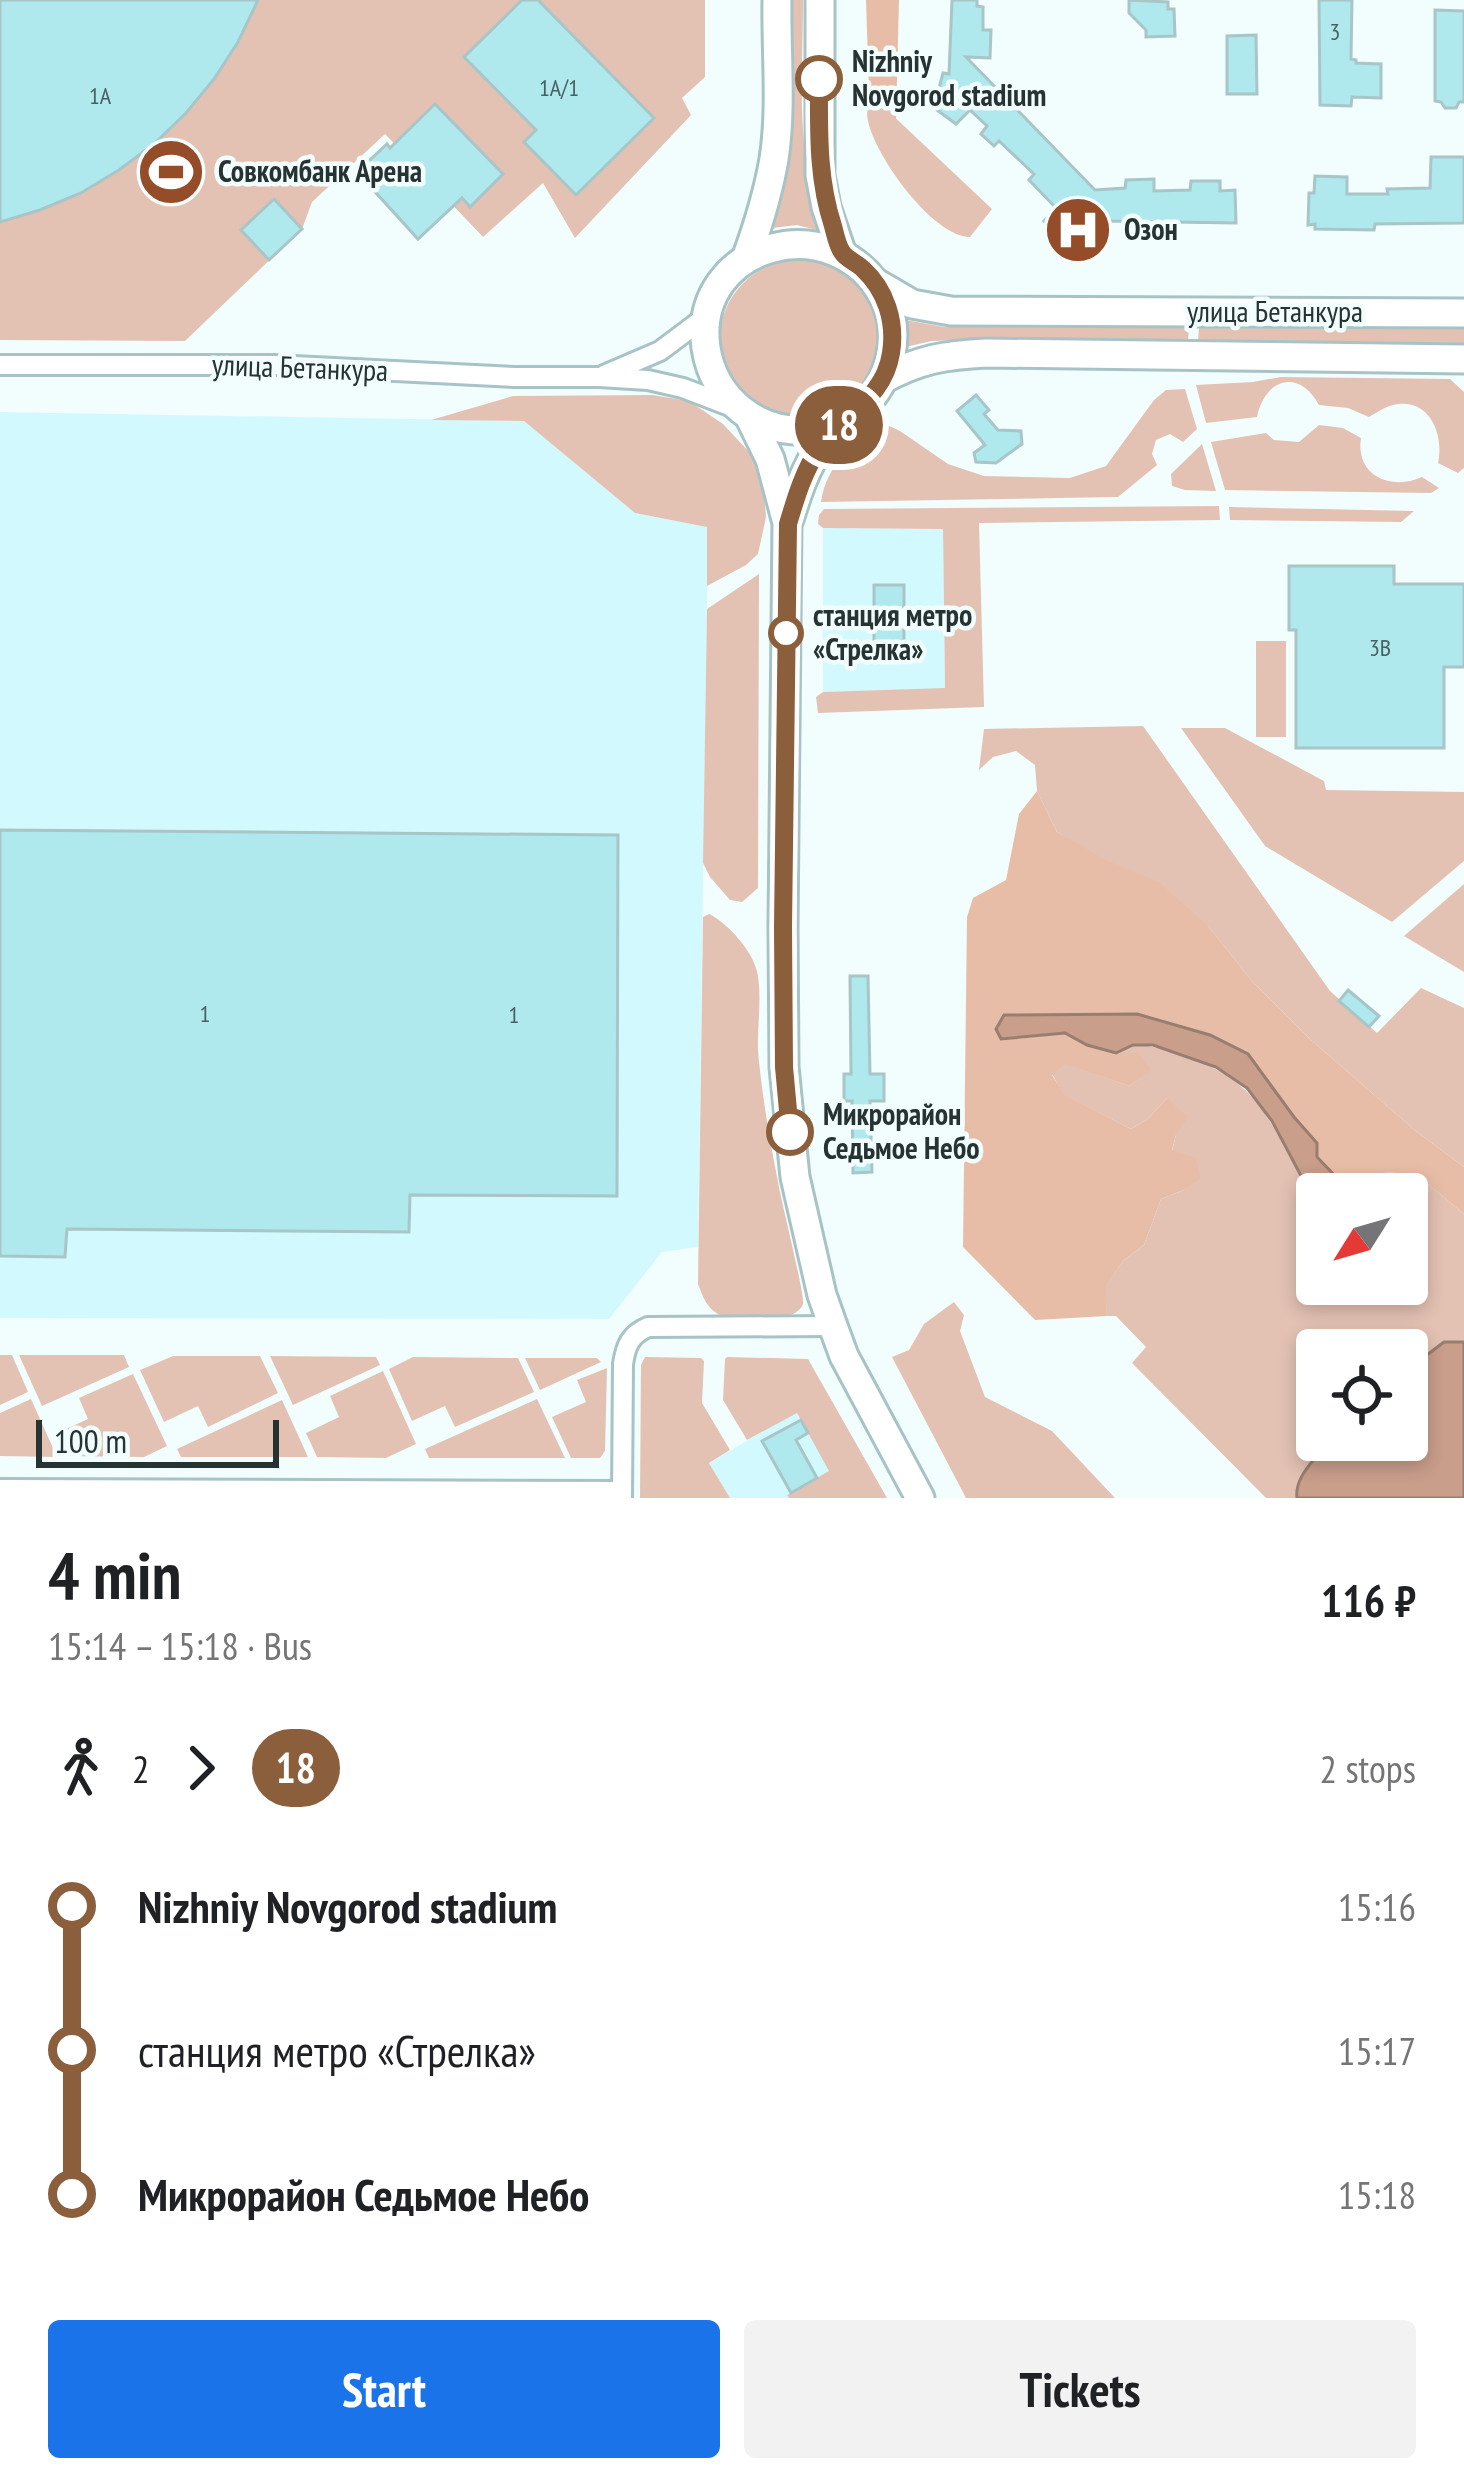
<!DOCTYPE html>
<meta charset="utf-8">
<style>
body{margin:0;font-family:"PT Sans Narrow",sans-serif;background:#f2f2f2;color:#202124;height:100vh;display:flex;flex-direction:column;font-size:45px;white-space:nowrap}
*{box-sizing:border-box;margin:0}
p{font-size:39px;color:#757577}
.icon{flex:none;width:66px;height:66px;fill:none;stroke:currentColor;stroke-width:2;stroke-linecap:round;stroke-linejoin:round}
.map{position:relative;height:1498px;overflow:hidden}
.details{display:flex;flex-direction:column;background:#fff;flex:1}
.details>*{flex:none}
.badge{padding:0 24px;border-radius:39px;font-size:42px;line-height:78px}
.needle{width:78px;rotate:233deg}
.buttons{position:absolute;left:1296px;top:1173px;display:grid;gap:24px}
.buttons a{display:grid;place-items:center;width:132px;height:132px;border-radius:12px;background:#fff;box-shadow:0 6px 18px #0003;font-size:60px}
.scale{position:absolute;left:36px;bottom:30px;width:243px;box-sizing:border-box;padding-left:12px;border:6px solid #273233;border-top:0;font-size:33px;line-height:42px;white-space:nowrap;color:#273233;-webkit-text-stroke:9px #f2fdfe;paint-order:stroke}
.map>.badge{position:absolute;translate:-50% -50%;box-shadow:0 0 0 6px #fff}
.legs{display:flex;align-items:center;gap:18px;height:132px;padding:0 48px;font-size:39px}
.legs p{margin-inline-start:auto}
.summary{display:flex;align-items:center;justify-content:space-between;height:204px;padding:0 48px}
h1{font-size:66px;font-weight:700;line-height:90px}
.action{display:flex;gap:24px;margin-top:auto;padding:24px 48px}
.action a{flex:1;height:138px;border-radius:12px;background:#1a73e8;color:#fff;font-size:48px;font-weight:700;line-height:138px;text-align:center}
.action a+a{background:#f2f2f2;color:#202124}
ul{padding:0 48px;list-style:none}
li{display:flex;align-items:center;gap:42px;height:144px;font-size:45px}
li i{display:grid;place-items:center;width:18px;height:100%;margin:0 15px;background:currentColor}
li i::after{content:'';width:30px;height:30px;margin:-15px;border:9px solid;border-radius:50%;background:#fff}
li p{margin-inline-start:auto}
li:first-child i{background:linear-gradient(#0000 50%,currentColor 0)}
li:last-child i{background:linear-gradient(currentColor 50%,#0000 0)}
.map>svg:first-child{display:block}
.built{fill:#d2fafe}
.green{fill:#e3c2b3}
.forest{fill:#e8bda8}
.water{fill:#c99e8b;stroke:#987e71;stroke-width:3}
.building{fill:#afe8ed;stroke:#a8c5c7;stroke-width:3}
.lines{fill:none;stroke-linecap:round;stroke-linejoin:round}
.minor-casing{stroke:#a7c3c6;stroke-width:24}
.secondary-casing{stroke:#a7c3c6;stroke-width:33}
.minor{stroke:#fff;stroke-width:18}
.secondary{stroke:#fff;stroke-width:27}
.line-1-casing{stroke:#fff;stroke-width:27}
.line-1{stroke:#8b5e3c;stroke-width:18}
.stop-1-dot{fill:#fff;stroke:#8b5e3c;stroke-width:6}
.labels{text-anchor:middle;stroke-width:9;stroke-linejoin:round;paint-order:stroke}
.number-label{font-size:24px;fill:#496062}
.stop-label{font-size:30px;font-weight:bold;fill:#273233;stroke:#f2fdfe;text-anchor:start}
.poi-label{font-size:30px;font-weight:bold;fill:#273233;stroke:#f2fdfe;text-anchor:start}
.street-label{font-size:30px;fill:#273233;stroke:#f2fdfe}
</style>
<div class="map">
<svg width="1464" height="1498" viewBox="0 0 1464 1498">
<rect width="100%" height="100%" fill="#f2fdfe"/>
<!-- built -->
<g class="built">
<polygon points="0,412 524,421 635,513 708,527 698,1247 662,1252 609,1319 0,1318"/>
<polygon points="823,528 943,529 945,689 823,692"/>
<polygon points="796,1412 830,1471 788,1495 789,1498 730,1498 709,1463"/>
</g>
<!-- green -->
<g class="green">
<polygon points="0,0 705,0 705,77 682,98 691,115 575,238 543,183 483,237 385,134 312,202 302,229 185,341 0,340"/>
<path d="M 787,0 L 803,0 C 803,76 794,161 825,232 L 797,225 L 772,228 C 795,156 787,75 787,0 Z"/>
<path d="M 869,93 L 992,209 L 970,237 C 933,237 875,156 868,121 C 866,113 868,102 869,93 Z"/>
<circle cx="799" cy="339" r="79"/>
<polygon points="905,320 945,327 1189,328 1188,341 959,340 932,341 905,347"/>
<polygon points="1199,328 1464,329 1464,343 1198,341"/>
<path d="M 1281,377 L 1450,379 L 1464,392 L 1464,468 L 1458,473 L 1438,463 C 1444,436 1431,400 1398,404 C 1387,405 1378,412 1369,417 L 1348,408 L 1319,405 C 1299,368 1265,378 1257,417 L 1206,423 L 1196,385 L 1253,382 Z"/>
<path d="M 1185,389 L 1197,429 L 1183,442 L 1170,434 L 1156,440 L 1152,454 L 1157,465 L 1118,497 L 821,502 C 826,466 853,442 881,422 L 900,431 L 948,464 L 984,476 L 1070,478 L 1106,466 L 1154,400 L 1166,390 Z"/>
<polygon points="652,395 689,401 723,424 751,454 763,483 766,517 758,554 746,565 707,586 707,527 635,513 524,421 431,420 513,396"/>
<path d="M 1319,425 L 1343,428 L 1361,438 C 1355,476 1391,491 1422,477 L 1439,488 L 1431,493 L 1225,490 L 1211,442 L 1266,433 L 1274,440 L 1299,442 Z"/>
<polygon points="1202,444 1216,491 1185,490 1172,486 1171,474"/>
<polygon points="1219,506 1220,520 979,523 984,707 818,713 816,697 823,692 945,688 943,529 823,528 818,524 819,515 824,509"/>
<polygon points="1229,507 1414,511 1401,522 1230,520"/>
<polygon points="759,574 758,888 742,902 730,900 710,877 703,863 707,609"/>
<rect x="1256" y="641" width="30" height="96"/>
<polygon points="1143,726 1330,991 1377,1033 1421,988 1464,1008 1464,1167 1417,1132 1311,1040 1252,981 1209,927 1057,832 1037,791 1035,765 1016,751 993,757 979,770 984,729"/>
<polygon points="1181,728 1225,728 1324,781 1326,790 1464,792 1464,861 1392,922 1265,846"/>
<polygon points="1464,884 1464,972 1404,936"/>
<path d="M 709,914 C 727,923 750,948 756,968 C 763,990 757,1027 758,1051 C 762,1096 770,1142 779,1187 C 782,1204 805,1296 803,1304 C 796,1325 733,1323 718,1314 C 706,1307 703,1297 698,1284 L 703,917 Z"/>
<path d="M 1133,1045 C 1153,1045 1169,1051 1188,1057 C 1241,1076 1261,1101 1286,1150 C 1295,1167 1307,1181 1305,1201 L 1317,1205 L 1317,1284 L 1407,1284 L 1407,1194 L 1369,1194 L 1384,1172 L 1417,1175 L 1464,1214 L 1464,1342 L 1444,1342 L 1407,1370 L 1407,1350 L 1317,1350 L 1317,1421 L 1312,1430 L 1315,1459 C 1305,1470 1295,1482 1297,1498 L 1266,1498 L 1132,1363 L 1146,1347 L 1116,1316 L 1107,1316 L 1105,1287 L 1123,1261 L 1144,1245 L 1161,1199 L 1184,1190 L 1172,1151 L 1176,1135 L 1167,1098 L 1148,1119 L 1131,1129 L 1064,1095 L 1052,1074 L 1064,1063 L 1129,1086 L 1150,1070 L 1138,1053 L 1116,1053 Z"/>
<polygon points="954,1302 964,1315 960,1331 985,1397 1052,1431 1115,1498 966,1498 892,1357 909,1350 924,1324"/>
<polygon points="0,1355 12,1355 28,1392 0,1405"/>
<polygon points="19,1355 124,1355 129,1367 42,1406"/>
<polygon points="173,1356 260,1356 278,1393 208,1427 198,1406 164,1422 140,1370"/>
<polygon points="270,1356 376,1357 380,1365 293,1405"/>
<polygon points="413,1357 518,1358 534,1392 455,1427 445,1406 412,1421 389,1369"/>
<polygon points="645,1357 701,1358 704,1361 702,1403 730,1450 709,1463 730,1498 640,1498 641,1365"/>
<polygon points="727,1357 808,1359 887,1498 789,1498 787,1495 829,1471 797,1413 747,1440 723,1400 725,1359"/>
<polygon points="525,1358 597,1358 601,1362 540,1390"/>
<polygon points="607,1368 605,1451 600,1458 571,1458 552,1417 586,1402 577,1380"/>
<polygon points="383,1371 416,1444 386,1458 317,1457 306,1433 339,1417 330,1396"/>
<polygon points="133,1374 167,1446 144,1457 65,1456 55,1434 88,1419 79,1398"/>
<polygon points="31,1399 57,1457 0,1456 0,1413"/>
<polygon points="537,1399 565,1458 429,1458 425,1449"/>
<polygon points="282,1400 308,1457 181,1457 177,1449"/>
</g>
<!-- forest -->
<g class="forest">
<polygon points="866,0 899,0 896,119 869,93"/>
<polygon points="1037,791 1057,832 1106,860 1160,883 1209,927 1252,981 1311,1040 1417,1132 1464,1167 1464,1214 1417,1175 1385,1172 1369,1194 1346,1194 1337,1178 1317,1157 1317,1142 1294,1117 1248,1054 1137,1014 1017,1039 1065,1033 1087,1045 1116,1053 1138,1052 1151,1070 1129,1086 1065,1064 1052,1075 1065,1095 1131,1129 1148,1119 1167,1098 1188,1117 1176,1135 1172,1150 1196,1158 1201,1178 1184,1190 1161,1199 1144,1245 1123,1261 1106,1286 1107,1316 1035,1320 963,1247 967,917 973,898 1006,880 1019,814"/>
</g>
<!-- water -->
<g class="water">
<polygon points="1137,1014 1210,1035 1248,1054 1294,1117 1317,1143 1317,1157 1337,1178 1346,1194 1317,1194 1317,1205 1305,1201 1307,1187 1272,1121 1247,1088 1216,1067 1153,1045 1133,1045 1116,1053 1087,1045 1065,1033 1001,1039 996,1029 1004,1015"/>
<path d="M 1444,1342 L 1464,1342 L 1464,1498 L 1297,1498 C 1295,1483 1305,1470 1315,1458 L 1312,1430 L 1317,1421 L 1317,1440 L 1407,1440 L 1407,1370 Z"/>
</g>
<!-- building -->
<g class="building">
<polygon points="0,0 258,0 238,42 214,79 186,113 154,144 119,170 81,193 40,210 0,222"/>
<polygon points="522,0 538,0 654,118 576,195 524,142 536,130 464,57"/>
<polygon points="952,0 977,0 977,6 983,7 983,30 991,30 990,58 966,57 1095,190 1125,188 1126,180 1154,179 1154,191 1190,190 1191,181 1220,181 1220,191 1235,190 1236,223 1104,221 1105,225 1093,224 1093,243 1067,245 1044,221 1056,208 1029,180 1034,174 999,141 994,146 981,134 987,126 970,110 956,124 937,110 947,100 938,92 943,73 949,74"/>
<polygon points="1129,0 1168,2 1168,9 1174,9 1175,36 1146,37 1146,30 1129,13"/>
<polygon points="1319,0 1352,0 1351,59 1356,60 1356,63 1381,64 1381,98 1352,97 1351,106 1320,105"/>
<polygon points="1435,10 1464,11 1464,102 1459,102 1456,108 1445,108 1441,102 1435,101"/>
<polygon points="1256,35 1257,94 1227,94 1227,36"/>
<polygon points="435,104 503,174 470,207 462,198 418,239 357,172 387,144 390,148"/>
<polygon points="1431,157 1464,157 1464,223 1375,224 1374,230 1315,229 1315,224 1308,225 1309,193 1314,193 1315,176 1347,177 1347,194 1388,194 1387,189 1430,188"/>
<polygon points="274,199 302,229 269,260 241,230"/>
<polygon points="976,395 989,410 984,414 998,430 1021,431 1022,444 996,463 976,462 974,453 985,445 957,411"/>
<polygon points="1289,566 1394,566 1394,584 1464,584 1464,667 1444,667 1444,748 1296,748 1296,630 1289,630"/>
<polygon points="874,585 904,585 904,659 874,660"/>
<polygon points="0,830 618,835 617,1196 410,1195 409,1232 67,1229 65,1257 0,1256"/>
<polygon points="850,976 868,976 870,1074 884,1074 884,1101 870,1101 872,1172 853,1173 852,1101 844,1101 844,1074 851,1074"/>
<polygon points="1348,990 1379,1016 1369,1027 1339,1001"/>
<polygon points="801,1420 808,1433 796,1440 817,1478 791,1493 762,1441"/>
</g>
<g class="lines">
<defs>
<g id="minor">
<polyline points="0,365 274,365 515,377 599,377 648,380 683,388 735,408"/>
<polyline points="604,375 660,351 708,315"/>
<polyline points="0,1489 622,1491"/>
<path d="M 622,1498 L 623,1364 C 626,1345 630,1335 648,1327 L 833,1326"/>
</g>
<g id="secondary">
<polyline points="820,0 820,175 826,207 842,254"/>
<path d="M 746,259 C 758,226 768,194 774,159 C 782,107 776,53 777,0"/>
<polyline points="876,283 912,304 951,311 1464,313"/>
<path d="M 883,379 C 920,359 945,355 987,353 L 1464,359"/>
<polyline points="750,418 770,459 787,523 783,927 784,1067 795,1177 822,1295 833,1326 844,1356 920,1498"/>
<path d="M 789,519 C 797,494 806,466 822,444 C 833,429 848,420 862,407 C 891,381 902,333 884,298 C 836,204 691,243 706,348 C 714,399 757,434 809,430 C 821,429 833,423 844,420"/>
</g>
</defs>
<!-- minor casing -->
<use href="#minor" class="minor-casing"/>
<!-- secondary casing -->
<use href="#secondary" class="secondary-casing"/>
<!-- minor -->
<use href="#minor" class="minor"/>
<!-- secondary -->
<use href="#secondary" class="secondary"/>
</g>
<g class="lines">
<defs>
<path id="line-1" d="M 790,1132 L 784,1067 L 783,927 L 788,524 C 796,497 804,470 820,447 C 844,413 884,399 891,353 C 896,322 886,290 863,269 C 857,263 846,259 842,252 C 837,245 835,233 833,226 C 817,177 819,129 819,79"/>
</defs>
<!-- line-1 casing -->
<use href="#line-1" class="line-1-casing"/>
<!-- line-1 -->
<use href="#line-1" class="line-1"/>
</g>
<!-- icons -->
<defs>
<symbol id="stadium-disc" viewBox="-11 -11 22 22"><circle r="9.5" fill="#944d28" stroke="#f2fdfe"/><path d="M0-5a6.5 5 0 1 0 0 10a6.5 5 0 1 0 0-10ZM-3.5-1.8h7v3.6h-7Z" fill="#fff"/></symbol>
<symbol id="hospital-disc" viewBox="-11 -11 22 22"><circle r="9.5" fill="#944d28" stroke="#f2fdfe"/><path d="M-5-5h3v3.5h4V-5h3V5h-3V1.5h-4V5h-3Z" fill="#fff"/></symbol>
</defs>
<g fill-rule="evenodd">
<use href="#stadium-disc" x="133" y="134" width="76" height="76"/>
<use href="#hospital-disc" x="1040" y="192" width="76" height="76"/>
</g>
<!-- markers -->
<g class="stop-1-dot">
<circle cx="819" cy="79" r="21"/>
<circle cx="786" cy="633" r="15"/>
<circle cx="790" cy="1132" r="21"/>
</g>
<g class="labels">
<!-- number labels -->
<g class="number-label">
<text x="1335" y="40">3</text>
<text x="559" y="96">1А/1</text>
<text x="100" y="104">1А</text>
<text x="1380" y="656">3В</text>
<text x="205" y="1022">1</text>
<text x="514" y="1023">1</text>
</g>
<!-- stop labels -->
<g class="stop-label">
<text x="852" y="72">Nizhniy<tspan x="852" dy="34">Novgorod stadium</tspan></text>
<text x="813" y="626">станция метро<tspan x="813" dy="34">«Стрелка»</tspan></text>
<text x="823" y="1125">Микрорайон<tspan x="823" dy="34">Седьмое Небо</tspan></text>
</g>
<!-- poi labels -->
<g class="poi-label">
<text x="218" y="182">Совкомбанк Арена</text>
<text x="1124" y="240">Озон</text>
</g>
<!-- street labels -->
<g class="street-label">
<text x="1275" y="322">улица Бетанкура</text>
<text transform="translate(300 368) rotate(2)" y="10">улица Бетанкура</text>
</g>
</g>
</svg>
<div class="buttons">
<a><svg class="needle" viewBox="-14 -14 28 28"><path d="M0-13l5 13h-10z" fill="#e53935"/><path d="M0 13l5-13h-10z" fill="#757577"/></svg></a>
<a><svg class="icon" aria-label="locate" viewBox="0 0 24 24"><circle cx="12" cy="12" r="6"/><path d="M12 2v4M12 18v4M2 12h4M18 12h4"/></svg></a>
</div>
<div class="scale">100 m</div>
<b class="badge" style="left:839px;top:425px;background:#8b5e3c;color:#fff">18</b>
</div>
<section class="details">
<div class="summary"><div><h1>4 min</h1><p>15:14 – 15:18 · Bus</p></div><b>116 ₽</b></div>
<div class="legs"><svg class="icon" aria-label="walk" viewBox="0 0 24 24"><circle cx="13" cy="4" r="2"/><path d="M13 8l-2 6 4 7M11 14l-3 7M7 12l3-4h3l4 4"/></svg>2<svg class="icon" aria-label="forward" viewBox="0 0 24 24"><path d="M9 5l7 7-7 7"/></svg><b class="badge" style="background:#8b5e3c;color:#fff">18</b><p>2 stops</p></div>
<ul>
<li><i style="color:#8b5e3c"></i><b>Nizhniy Novgorod stadium</b><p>15:16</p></li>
<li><i style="color:#8b5e3c"></i><span>станция метро «Стрелка»</span><p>15:17</p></li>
<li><i style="color:#8b5e3c"></i><b>Микрорайон Седьмое Небо</b><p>15:18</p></li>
</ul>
<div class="action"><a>Start</a><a>Tickets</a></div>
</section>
